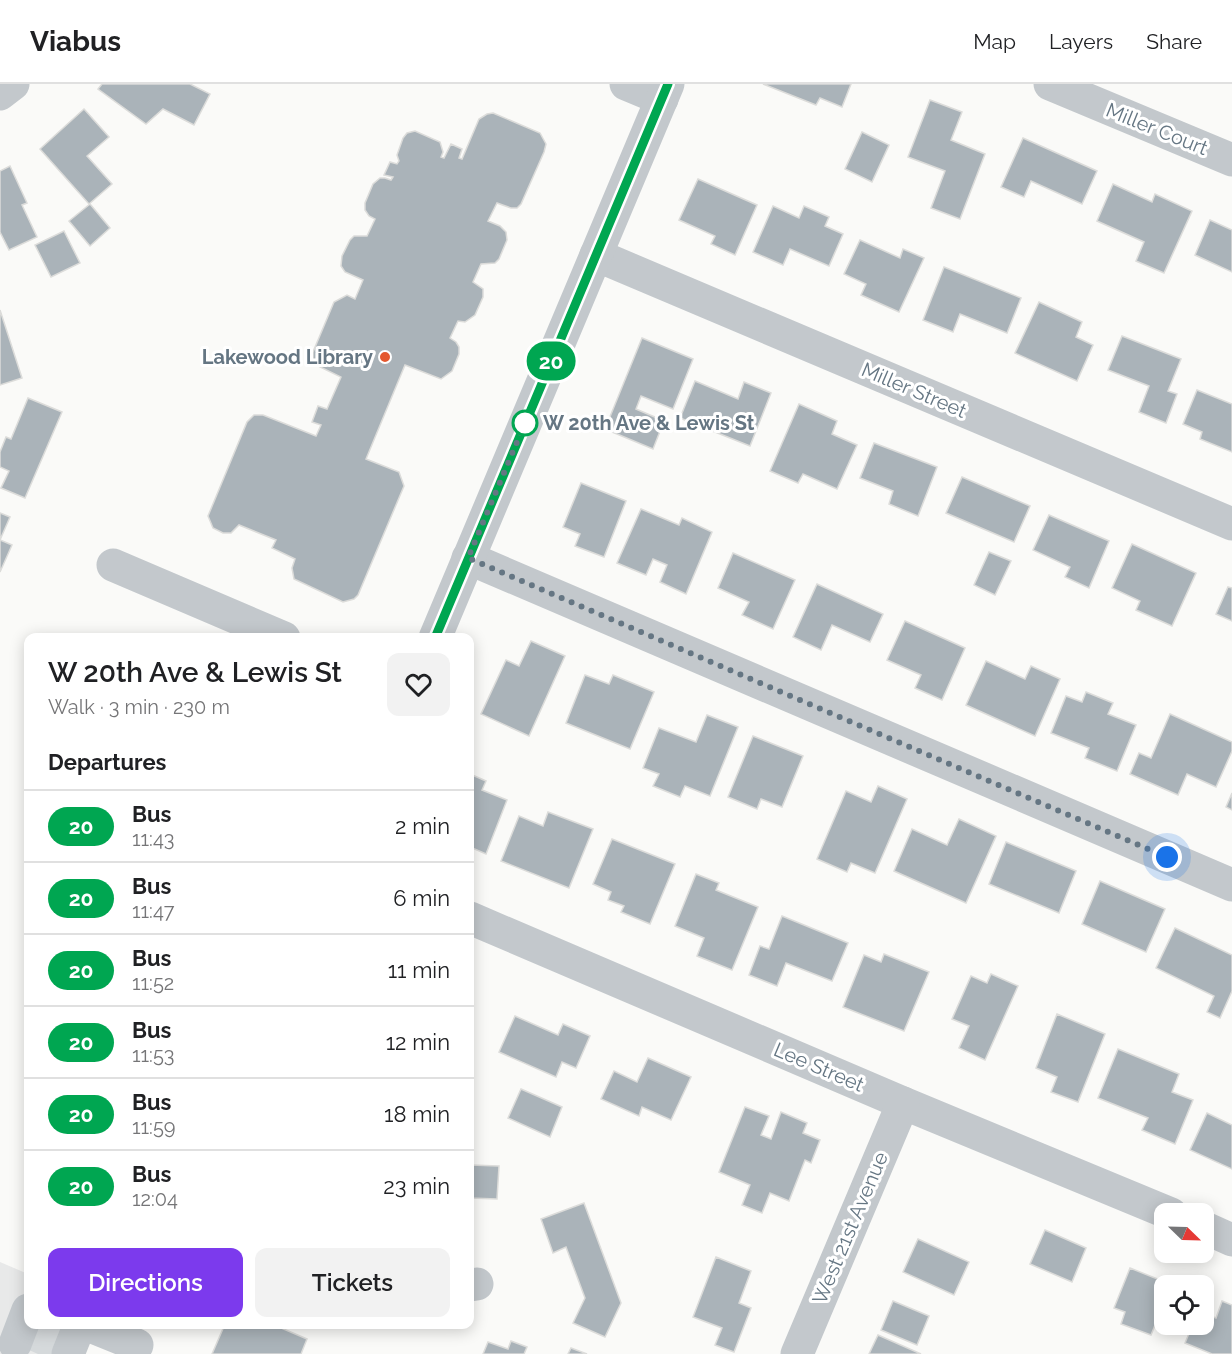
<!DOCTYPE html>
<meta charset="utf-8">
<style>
body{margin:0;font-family:Raleway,sans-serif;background:#f2f2f2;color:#202124;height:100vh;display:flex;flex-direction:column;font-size:22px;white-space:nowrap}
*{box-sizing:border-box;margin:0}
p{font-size:20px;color:#757577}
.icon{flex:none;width:33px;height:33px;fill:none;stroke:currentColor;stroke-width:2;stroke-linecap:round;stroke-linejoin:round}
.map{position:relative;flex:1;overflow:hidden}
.side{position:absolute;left:24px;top:549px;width:450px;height:696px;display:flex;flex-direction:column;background:#fff;border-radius:12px;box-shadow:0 3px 15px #0003}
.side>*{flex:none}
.badge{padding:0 12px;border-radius:20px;font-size:21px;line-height:39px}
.needle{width:39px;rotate:113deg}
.controls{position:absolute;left:1154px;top:1119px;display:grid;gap:12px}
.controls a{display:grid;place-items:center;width:60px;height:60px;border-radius:12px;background:#fff;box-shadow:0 3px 15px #0003;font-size:30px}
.you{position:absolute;width:30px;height:30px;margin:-15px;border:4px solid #fff;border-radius:50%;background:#1a73e8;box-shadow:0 0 0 9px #1a73e833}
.map>.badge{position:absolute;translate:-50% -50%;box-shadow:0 0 0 3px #fff}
h2{padding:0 24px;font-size:22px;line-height:54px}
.round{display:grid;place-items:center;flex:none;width:63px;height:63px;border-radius:12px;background:#f2f2f2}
.headline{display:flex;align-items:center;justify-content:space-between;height:102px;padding:0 24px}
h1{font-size:28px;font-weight:600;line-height:45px}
.action{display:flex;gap:12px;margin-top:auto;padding:12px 24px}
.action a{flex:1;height:69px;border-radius:12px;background:#7c3aed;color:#fff;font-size:24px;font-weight:600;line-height:69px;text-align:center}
.action a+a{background:#f2f2f2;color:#202124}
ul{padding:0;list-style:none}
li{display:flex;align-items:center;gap:18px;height:72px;padding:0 24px;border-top:2px solid #e0e0e0}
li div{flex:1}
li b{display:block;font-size:22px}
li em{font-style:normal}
li .badge{min-width:66px;font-weight:700;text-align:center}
header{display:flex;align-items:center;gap:36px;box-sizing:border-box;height:84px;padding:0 30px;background:#fff;border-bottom:2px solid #e0e0e0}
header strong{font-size:28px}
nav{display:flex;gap:33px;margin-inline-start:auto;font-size:21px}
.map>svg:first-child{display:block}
.built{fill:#e8e9e9}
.building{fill:#aab3b9;stroke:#dcdcda;stroke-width:1.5}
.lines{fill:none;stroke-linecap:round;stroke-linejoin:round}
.minor-tunnel{stroke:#d5d9db;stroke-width:33;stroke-dasharray:33 16;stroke-linecap:butt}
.minor{stroke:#c3c8cc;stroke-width:33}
.line-casing{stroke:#fff;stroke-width:14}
.line{stroke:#00a651;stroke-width:9}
.walk{stroke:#657683;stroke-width:6;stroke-dasharray:0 10.8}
.poi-dot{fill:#e4572e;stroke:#fff;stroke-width:2}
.stop-dot{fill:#fff;stroke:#00a651;stroke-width:3}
.labels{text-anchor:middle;stroke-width:6;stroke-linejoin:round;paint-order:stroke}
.street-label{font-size:20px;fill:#657683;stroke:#fff}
.poi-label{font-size:20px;font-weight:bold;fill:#657683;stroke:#fff;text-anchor:end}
.stop-label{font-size:20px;font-weight:bold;fill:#657683;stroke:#fff;text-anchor:start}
</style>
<header>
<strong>Viabus</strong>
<nav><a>Map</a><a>Layers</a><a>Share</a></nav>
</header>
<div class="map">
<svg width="1232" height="1270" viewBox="0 0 1232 1270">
<rect width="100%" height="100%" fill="#fafaf8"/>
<!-- built -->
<polygon class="built" points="0,1178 28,1190 28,1240 97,1241 82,1270 0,1270"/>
<!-- building -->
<g class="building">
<polygon points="102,0 190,0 210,10 194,41 163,25 146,40 98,5"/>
<polygon points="763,0 851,0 842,23 820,14 816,21"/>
<polygon points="930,16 962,28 951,56 985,70 960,135 931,124 945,87 908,73"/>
<polygon points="84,25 109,53 87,72 112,100 89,120 40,65"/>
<polygon points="493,29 540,49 546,60 544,68 521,120 517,124 511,124 497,119 488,137 500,142 506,148 507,156 499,175 495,179 481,180 473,198 483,205 483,213 475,231 465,238 458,237 450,254 456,258 459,263 459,270 452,287 441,295 405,281 366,375 399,388 404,402 358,511 354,515 343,518 294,495 292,484 295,475 272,464 276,456 239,441 231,449 223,449 213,444 208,432 247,338 254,331 263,331 316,352 321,341 312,338 318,322 327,325 341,293 316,281 313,275 313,268 334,218 347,211 355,215 363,196 345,188 341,182 342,172 350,156 354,152 367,152 375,135 369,132 365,126 365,119 373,100 380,94 385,94 391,96 393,93 384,91 390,78 397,80 399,77 397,71 403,54 407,49 415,47 440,58 443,68 441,73 444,74 451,60 462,65 459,74 462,75 479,35 487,30"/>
<polygon points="862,48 889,61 872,98 845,85"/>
<polygon points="1023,54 1097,87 1082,120 1031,97 1024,113 1001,103"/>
<polygon points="10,82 27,119 22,121 37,153 9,166 0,148 0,87"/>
<polygon points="698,95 757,121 735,171 711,160 715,152 679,136"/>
<polygon points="1113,100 1152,118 1155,110 1192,127 1164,189 1136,177 1144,158 1097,137"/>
<polygon points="90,120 110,144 90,162 69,137"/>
<polygon points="773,122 799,134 804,122 829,133 825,142 843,150 829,182 790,165 783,181 753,168"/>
<polygon points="1210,136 1232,146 1232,188 1195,171"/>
<polygon points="64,147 80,179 51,193 35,161"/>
<polygon points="860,156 900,174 903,165 924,174 899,228 861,211 866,200 844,190"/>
<polygon points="944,183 1021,214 1007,249 960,230 953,248 923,236"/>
<polygon points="1039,218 1082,238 1076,253 1093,261 1077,297 1015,269"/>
<polygon points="0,226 22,294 0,301"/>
<polygon points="1122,252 1181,275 1168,307 1177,310 1166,339 1139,328 1149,302 1108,286"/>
<polygon points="642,254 693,275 673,325 641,312 636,325 664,337 653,365 605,345"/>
<polygon points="695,297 738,315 744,298 771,309 750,362 680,334"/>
<polygon points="1197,306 1232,320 1232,368 1200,355 1202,348 1183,340"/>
<polygon points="28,314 62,328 25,414 1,404 9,387 0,383 0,368 6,353 11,355"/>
<polygon points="799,320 837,337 832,350 857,361 837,405 803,390 798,399 770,387"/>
<polygon points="874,359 937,383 918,432 889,420 893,407 860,394"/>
<polygon points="962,393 1030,422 1014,458 946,429"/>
<polygon points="581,399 626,417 604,473 575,462 580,450 563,443"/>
<polygon points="641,425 679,441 682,434 712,448 686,510 660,498 667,481 653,475 646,491 617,479"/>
<polygon points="0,429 10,433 0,456"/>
<polygon points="1049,431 1109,457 1089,504 1065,493 1070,483 1033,466"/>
<polygon points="0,456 12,461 0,488"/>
<polygon points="1132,460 1196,489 1172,542 1136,526 1140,517 1112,504"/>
<polygon points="989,468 1011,477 995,511 974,501"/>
<polygon points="733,469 795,496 773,545 742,531 749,518 718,504"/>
<polygon points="817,500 883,530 870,558 832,541 821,566 793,553"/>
<polygon points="1228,503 1232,504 1232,537 1216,530"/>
<polygon points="905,537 965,564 942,616 915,604 921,591 887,576"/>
<polygon points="531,557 565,572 529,652 481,630 506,576 519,582"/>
<polygon points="986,577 1025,595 1031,582 1060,595 1035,652 966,621"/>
<polygon points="585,591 609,600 613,591 654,608 630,665 566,639"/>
<polygon points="1086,608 1113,619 1108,630 1136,641 1117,687 1085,674 1089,664 1051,649 1066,612 1082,618"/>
<polygon points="1170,630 1232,658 1232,667 1216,703 1187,690 1178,711 1130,690 1139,669 1151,674"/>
<polygon points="707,631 738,643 710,712 685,702 680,713 653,702 659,690 643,684 659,644 696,658"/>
<polygon points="753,652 803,672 782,723 761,715 757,725 728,713"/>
<polygon points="470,690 486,697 482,706 507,716 486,770 470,763"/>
<polygon points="878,702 907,715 875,789 851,779 847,788 817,775 846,707 871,718"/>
<polygon points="1232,709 1232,726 1226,723"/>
<polygon points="548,728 593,745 569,804 501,777 519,732 543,742"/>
<polygon points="959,735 996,752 966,819 894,787 912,745 947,761"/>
<polygon points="612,755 675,780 650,840 621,828 624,822 608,816 611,808 593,800"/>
<polygon points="1006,758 1076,787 1059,829 989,800"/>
<polygon points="696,790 719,799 716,806 758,823 732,886 697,872 704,854 675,842"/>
<polygon points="1100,797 1165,825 1146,868 1082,840"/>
<polygon points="782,832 848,859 832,897 786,879 777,902 749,891 760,862 769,865"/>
<polygon points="1175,844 1232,871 1232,907 1220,934 1207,928 1214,912 1156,884"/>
<polygon points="884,870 929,888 904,947 843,923 864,871 881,878"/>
<polygon points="991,890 1018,902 985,976 959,964 969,942 952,935 971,892 987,899"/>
<polygon points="1057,930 1105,950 1078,1018 1051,1008 1057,993 1036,984"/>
<polygon points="515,932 558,951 563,940 590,952 576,984 562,978 556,993 499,968"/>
<polygon points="1118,965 1179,990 1172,1008 1193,1016 1175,1060 1142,1046 1148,1034 1098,1014"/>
<polygon points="648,974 691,993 671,1036 642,1023 639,1032 601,1015 614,987 637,998"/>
<polygon points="521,1005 562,1023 550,1053 508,1034"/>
<polygon points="745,1023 769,1032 761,1051 771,1055 781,1028 807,1039 803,1049 820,1056 811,1079 805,1076 789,1117 770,1109 762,1129 742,1121 750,1101 719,1088"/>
<polygon points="1207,1029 1232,1041 1232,1085 1190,1066"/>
<polygon points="470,1081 499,1082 497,1115 470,1114"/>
<polygon points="584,1119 621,1219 605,1253 573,1239 585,1214 566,1163 553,1169 541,1135"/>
<polygon points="1045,1146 1086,1164 1072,1198 1030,1180"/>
<polygon points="918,1155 969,1178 954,1211 903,1188"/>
<polygon points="716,1173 751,1187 739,1219 751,1224 734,1268 715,1261 722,1244 693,1233"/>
<polygon points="1130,1184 1175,1202 1164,1202 1164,1236 1158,1234 1151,1251 1121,1240 1125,1228 1114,1224"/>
<polygon points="893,1217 929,1232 917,1261 881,1246"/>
<polygon points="1222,1217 1232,1221 1232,1270 1212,1270 1185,1259 1193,1240 1203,1240 1203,1229 1216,1234"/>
<polygon points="225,1240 272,1240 307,1255 301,1270 212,1270"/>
<polygon points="878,1251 921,1270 869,1270"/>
<polygon points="511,1257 527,1263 524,1270 483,1270 488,1258 508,1265"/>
<polygon points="571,1264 587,1270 568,1270"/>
</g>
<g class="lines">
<!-- minor-tunnel -->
<polyline class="minor-tunnel" points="29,1248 63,1263"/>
<!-- minor -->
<g class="minor">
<polyline points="626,0 662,15"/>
<polyline points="1050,0 1232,76"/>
<polyline points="0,10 13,0"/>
<polyline points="596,171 1232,440"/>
<polyline points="468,474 1232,801"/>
<polyline points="113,481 284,554"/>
<polyline points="435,554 668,0"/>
<polyline points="470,834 903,1019 1171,1130"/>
<polyline points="1203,1143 1232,1156"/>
<polyline points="470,1201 477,1200"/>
<polyline points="85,1240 137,1261"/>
<polyline points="15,1260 28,1226"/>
<polyline points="68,1270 80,1240"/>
<polyline points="797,1270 903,1019"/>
</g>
</g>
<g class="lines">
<defs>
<polyline id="line" points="435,554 668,0"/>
</defs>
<!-- line casing -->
<use href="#line" class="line-casing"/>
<!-- line -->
<use href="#line" class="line"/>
<!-- walk -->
<polyline class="walk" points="525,339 468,474 1167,773"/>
</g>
<!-- markers -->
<circle class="poi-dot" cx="385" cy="273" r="6"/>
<circle class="stop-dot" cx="525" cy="339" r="12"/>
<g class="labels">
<!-- street labels -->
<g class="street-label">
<text transform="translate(1157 45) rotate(22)" y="7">Miller Court</text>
<text transform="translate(914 306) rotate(23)" y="7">Miller Street</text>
<text transform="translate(819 983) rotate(23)" y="7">Lee Street</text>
<text transform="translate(850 1144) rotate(-67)" y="7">West 21st Avenue</text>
</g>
<!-- poi labels -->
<g class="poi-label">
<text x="373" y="280">Lakewood Library</text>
</g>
<!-- stop labels -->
<g class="stop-label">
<text x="543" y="346">W 20th Ave &amp; Lewis St</text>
</g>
</g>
</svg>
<div class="controls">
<a><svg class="needle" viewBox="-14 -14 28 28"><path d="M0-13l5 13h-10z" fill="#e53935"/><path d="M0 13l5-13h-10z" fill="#757577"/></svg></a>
<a><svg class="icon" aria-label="locate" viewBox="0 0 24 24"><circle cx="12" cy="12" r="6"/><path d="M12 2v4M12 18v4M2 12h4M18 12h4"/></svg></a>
</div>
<div class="you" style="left:1167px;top:773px"></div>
<b class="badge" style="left:551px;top:277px;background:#00a651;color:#fff">20</b>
<section class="side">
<div class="headline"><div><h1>W 20th Ave &amp; Lewis St</h1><p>Walk · 3 min · 230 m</p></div><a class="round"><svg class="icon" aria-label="heart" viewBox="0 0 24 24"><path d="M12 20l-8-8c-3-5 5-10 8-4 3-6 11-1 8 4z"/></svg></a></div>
<h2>Departures</h2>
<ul>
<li><span class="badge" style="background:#00a651;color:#fff">20</span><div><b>Bus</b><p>11:43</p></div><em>2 min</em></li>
<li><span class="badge" style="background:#00a651;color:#fff">20</span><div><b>Bus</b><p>11:47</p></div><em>6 min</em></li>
<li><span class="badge" style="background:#00a651;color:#fff">20</span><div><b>Bus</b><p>11:52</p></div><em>11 min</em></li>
<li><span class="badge" style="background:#00a651;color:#fff">20</span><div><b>Bus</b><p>11:53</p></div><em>12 min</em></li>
<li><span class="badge" style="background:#00a651;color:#fff">20</span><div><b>Bus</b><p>11:59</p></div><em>18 min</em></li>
<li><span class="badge" style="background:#00a651;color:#fff">20</span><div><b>Bus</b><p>12:04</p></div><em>23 min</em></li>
</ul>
<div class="action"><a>Directions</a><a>Tickets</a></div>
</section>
</div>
